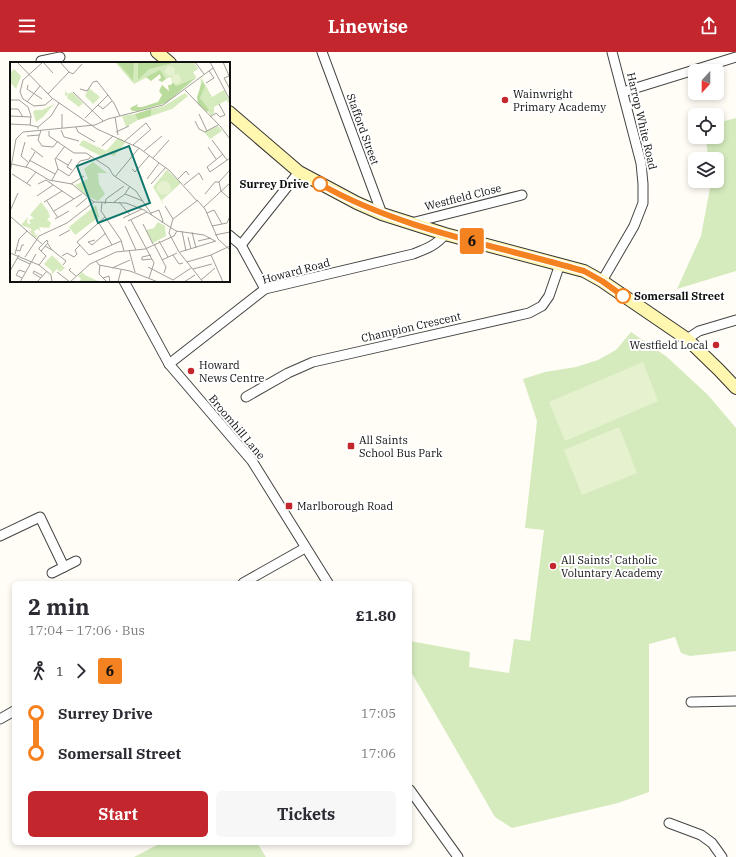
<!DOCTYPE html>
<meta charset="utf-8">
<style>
body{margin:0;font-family:"IBM Plex Serif",serif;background:#f7f7f7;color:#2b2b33;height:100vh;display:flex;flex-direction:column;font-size:15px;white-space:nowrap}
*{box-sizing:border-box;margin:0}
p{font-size:13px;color:#7c7c81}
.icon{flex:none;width:22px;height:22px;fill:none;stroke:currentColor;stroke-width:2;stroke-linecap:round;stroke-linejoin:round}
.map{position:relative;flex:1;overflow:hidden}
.sheet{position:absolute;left:12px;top:529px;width:400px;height:264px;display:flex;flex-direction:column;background:#fff;border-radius:6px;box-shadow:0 2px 6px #0003}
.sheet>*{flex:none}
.badge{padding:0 8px;border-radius:3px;font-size:14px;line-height:26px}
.needle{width:26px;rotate:201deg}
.controls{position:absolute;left:688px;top:12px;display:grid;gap:8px}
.controls a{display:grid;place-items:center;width:36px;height:36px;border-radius:6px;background:#fff;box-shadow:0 2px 6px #0003;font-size:20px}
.map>.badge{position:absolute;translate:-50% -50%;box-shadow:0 0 0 2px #fff}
.legs{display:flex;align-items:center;gap:6px;height:44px;padding:0 16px;font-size:13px}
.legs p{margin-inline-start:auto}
.headline{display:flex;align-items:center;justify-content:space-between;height:68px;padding:0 16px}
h1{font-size:22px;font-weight:800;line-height:30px}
.primary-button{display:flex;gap:8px;margin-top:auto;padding:8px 16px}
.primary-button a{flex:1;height:46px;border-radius:6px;background:#c4262e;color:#fff;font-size:16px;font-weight:800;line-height:46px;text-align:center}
.primary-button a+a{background:#f7f7f7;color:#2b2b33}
ul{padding:0 16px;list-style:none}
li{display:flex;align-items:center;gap:14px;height:40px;font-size:15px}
li i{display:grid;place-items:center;width:6px;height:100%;margin:0 5px;background:currentColor}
li i::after{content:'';width:10px;height:10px;margin:-5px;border:3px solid;border-radius:50%;background:#fff}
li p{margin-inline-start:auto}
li:first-child i{background:linear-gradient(#0000 50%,currentColor 0)}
li:last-child i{background:linear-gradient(currentColor 50%,#0000 0)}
header{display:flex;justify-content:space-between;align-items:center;height:52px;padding:0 16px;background:#c4262e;color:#fff;font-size:18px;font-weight:800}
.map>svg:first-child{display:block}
.green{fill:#d5ebbd}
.pitch{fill:#e6f2cf}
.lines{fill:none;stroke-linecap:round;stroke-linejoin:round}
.street-casing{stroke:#444;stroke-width:11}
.secondary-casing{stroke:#333;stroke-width:14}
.street{stroke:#fff;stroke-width:9}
.secondary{stroke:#fff6b0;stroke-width:12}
.line-1-casing{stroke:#fff;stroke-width:9}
.line-1{stroke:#f58220;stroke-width:6}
.poi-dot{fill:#c4262e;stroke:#fff;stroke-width:1.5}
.stop-1-dot{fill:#fff;stroke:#f58220;stroke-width:2}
.labels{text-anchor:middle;stroke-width:4;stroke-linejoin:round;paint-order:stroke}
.poi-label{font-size:11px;fill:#111;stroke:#fff;text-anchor:start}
.street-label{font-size:11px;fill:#111;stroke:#fff}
.stop-label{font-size:11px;font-weight:bold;fill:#111;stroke:#fff;text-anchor:end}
.inset-road{fill:none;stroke:#a09f9a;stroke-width:1}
.view{fill:#0f766e;fill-opacity:0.15;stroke:#0f766e;stroke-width:2}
.inset-edge{fill:none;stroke:#111;stroke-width:2}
</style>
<header><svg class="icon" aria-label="menu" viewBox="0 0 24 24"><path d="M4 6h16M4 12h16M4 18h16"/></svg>Linewise<svg class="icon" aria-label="share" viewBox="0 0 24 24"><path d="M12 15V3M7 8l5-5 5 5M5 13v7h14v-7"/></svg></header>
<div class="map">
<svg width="736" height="805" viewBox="0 0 736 805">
<rect width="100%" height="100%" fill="#fffdf5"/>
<!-- green -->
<g class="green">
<polygon points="736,66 736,219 677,237 701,184 710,136 710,129 717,129 717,107 708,107 706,85 717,85 717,71"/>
<polygon points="631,280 667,305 708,343 736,376 736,599 690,604 681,601 675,585 649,592 649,740 618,751 512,776 495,765 410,618 410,589 470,600 469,615 509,621 514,587 530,589 544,478 525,476 537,369 523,327 545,320 576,315 598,308 616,298"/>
<polygon points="161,791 257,791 266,805 134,805"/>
</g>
<!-- pitch -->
<g class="pitch">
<polygon points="643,310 658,349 565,389 549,350"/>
<polygon points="619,375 637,421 582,443 564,398"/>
</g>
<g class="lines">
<defs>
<g id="street">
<polyline points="322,0 382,162"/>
<polyline points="41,9 60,5"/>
<polyline points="623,40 736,5"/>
<polyline points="411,171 522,143"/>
<polyline points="229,183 241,193 265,237"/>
<polyline points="241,193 299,120"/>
<polyline points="124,229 169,312 252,409 328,531"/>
<polyline points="602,229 634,174 643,151 643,132 641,111 612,0"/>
<polyline points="687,287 699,279 736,268"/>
<path d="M 169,312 L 265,237 L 413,202 C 426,197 437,193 445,182"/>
<polyline points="246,345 288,321 313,310 529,261 542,254 549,244 560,212"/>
<polyline points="0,484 40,465 64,515"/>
<polyline points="52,521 76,509"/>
<polyline points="243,531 305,496"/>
<polyline points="691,650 736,649"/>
<polyline points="0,667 14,659"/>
<polyline points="410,738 458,805"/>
<polyline points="669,771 701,783 712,791 722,805"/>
</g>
<g id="secondary">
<polyline points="157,0 170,11"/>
<polyline points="229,60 299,120 357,151 382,162 445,182 584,219 602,229 687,287 719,318 736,336"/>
</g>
</defs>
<!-- street casing -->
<use href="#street" class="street-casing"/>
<!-- secondary casing -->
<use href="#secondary" class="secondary-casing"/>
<!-- street -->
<use href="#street" class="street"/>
<!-- secondary -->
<use href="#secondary" class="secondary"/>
</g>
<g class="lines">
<defs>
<path id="line-1" d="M 320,132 C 401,178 495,193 584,219 L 602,229 L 623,244"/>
</defs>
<!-- line-1 casing -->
<use href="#line-1" class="line-1-casing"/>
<!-- line-1 -->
<use href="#line-1" class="line-1"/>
</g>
<!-- markers -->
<g class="poi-dot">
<circle cx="505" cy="48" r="4"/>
<circle cx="716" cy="293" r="4"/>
<circle cx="191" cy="319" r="4"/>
<rect x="347" y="390" width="8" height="8" rx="2"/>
<rect x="285" y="450" width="8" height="8" rx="2"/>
<circle cx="553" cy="514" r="4"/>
</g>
<g class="stop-1-dot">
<circle cx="320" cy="132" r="7"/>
<circle cx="623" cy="244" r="7"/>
</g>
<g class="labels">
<!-- poi labels -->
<g class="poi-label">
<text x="513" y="46">Wainwright<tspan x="513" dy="13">Primary Academy</tspan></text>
<text x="708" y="297" text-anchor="end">Westfield Local</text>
<text x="199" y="317">Howard<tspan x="199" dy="13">News Centre</tspan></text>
<text x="359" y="392">All Saints<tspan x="359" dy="13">School Bus Park</tspan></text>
<text x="297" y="458">Marlborough Road</text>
<text x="561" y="512">All Saints' Catholic<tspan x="561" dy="13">Voluntary Academy</tspan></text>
</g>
<!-- street labels -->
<g class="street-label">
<text transform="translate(642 69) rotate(77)" y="4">Harrop White Road</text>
<text transform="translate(363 77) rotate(70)" y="4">Stafford Street</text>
<text transform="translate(463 145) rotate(-14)" y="4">Westfield Close</text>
<text transform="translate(296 219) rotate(-15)" y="4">Howard Road</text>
<text transform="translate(411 275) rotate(-13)" y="4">Champion Crescent</text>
<text transform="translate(237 375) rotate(50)" y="4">Broomhill Lane</text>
</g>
<!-- stop labels -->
<g class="stop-label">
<text x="309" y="136">Surrey Drive</text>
<text x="634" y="248" text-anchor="start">Somersall Street</text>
</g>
</g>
<!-- overview -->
<g transform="translate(10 10)">
<rect width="220" height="220" fill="#fffdf5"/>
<path d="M 105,0 L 184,0 L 188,7 L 183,10 L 186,15 L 166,24 L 160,15 L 156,17 L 152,11 L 147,10 L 124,22 ZM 4,7 L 11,14 L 6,27 L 0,20 L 0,11 ZM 191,15 L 202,35 L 214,28 L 220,40 L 218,41 L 217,38 L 204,45 L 204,51 L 201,54 L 190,36 ZM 79,26 L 90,35 L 83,42 L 75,34 ZM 55,29 L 58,32 L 62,30 L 73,41 L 69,45 L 57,36 L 58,33 L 55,34 ZM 175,31 L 178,34 L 162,47 L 141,54 L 141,47 L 154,44 ZM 44,42 L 33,55 L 26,60 L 23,50 L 25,48 L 32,48 ZM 125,52 L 128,58 L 116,65 L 112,54 ZM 208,64 L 212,69 L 200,77 L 194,70 ZM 108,76 L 116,80 L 104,94 L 96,90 L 97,93 L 93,95 L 69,83 L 73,78 L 96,89 ZM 83,100 L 97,111 L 88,111 L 89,122 L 95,132 L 88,139 L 76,133 L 65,123 L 78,117 L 74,107 ZM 157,108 L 171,121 L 152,138 L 154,143 L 143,125 ZM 31,140 L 38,149 L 40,155 L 37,157 L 41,161 L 39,166 L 29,165 L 31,170 L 28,167 L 24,169 L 26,174 L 29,171 L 26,176 L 20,170 L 22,167 L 11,163 L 18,155 L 17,161 L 21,162 L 19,158 L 24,156 L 20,153 ZM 86,143 L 89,155 L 65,173 L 59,165 ZM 148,160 L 155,164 L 156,174 L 143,181 L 136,168 L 144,166 ZM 42,193 L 55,206 L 50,210 L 47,207 L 41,213 L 42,209 L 34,202 ZM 72,210 L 75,213 L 90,220 L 69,220 L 71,217 L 68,214 Z" fill="#d5ebbd"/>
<path d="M 107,0 L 124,0 L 123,19 L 118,12 ZM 128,0 L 166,0 L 139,7 L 128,18 ZM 150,8 L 156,17 L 152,20 L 148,18 L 151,16 L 150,12 L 141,19 L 136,15 ZM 187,15 L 156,41 L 128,49 L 122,49 L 120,46 L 128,42 L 127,45 L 132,45 L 148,40 L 152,33 L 149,29 L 152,23 L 159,29 L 158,23 L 161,23 L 163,20 L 166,24 ZM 189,16 L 195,24 L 190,36 L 199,48 L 197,50 L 188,42 L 187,35 L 192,20 ZM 141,47 L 141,54 L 128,58 L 125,52 Z" fill="#b9dc9c"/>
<path d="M155 9a5 5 0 1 1 10 0a5 5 0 1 1-10 0ZM161 17a5 5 0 1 1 10 0a5 5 0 1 1-10 0ZM147 126a7 7 0 1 1 14 0a7 7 0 1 1-14 0Z" fill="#e6f2cf"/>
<path class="inset-road" d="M 7,0 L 42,36 L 87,67 L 129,86 L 160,109 L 187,139M 33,0 L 13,18 L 10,30 L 13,37 L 24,44 L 35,43 L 42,37M 33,0 L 43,11M 185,0 L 194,12M 200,0 L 220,38M 213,0 L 220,16M 59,10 L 63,12 L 72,2M 219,14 L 214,16 L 220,27M 196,21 L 204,16 L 199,9M 18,23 L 17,27 L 32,37M 70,27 L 77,29 L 83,20 L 87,19 L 104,41 L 110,54M 175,28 L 210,64M 63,30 L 93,59M 38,32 L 59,10 L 50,0M 0,38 L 9,38 L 18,45 L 21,54 L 20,63M 17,40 L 30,24M 88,43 L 93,47 L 102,39M 0,47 L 8,47 L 13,55M 52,52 L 52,66M 189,52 L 197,69M 0,54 L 21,55M 105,55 L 108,73M 200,55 L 206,51 L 210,55 L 215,53 L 209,42M 75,56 L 98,33M 185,59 L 189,67 L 195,70 L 208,63M 0,62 L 20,63 L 28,65 L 28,67M 210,64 L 220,77M 28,65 L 41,54 L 49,41M 66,65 L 68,70 L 85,80M 31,68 L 28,78 L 32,84 L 43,85 L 48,79M 51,68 L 54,75 L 69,79M 39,69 L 39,74 L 64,91 L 76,91 L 99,106 L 103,113 L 126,129 L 142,153M 106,70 L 119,64M 17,74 L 29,73M 202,78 L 217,98M 115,79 L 136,61 L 141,68M 15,80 L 11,94 L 18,100M 123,83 L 140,68M 92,84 L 103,74M 198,85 L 206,97M 21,86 L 33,95M 134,89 L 152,74M 213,92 L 197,105 L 200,110 L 220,96M 46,96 L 58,103M 143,96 L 159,78M 62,97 L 57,105 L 62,108M 19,98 L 45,112M 2,102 L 19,106 L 39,118 L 62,122 L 84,140 L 116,141 L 134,148 L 166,169 L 194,173 L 205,179M 16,105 L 25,90M 48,107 L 59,114 L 70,99 L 79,97 L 81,94M 122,107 L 125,110 L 139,94M 0,111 L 6,77 L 13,70 L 85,63 L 98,57 L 153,43 L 203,6M 2,112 L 21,124M 105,115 L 129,86M 137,117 L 149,101M 168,117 L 176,109 L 179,113M 42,118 L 48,107 L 45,97 L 55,84M 209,120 L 211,129 L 219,136M 209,120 L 220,108M 17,121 L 26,110M 28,122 L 36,118 L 64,137M 61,122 L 74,114M 141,122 L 156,105M 174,123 L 189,111 L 193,118M 115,132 L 133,139M 195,132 L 205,120 L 209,120M 27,134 L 43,123M 187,138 L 195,147 L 208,177 L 220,188M 188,138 L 163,157 L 159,171 L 169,190 L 193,220M 37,139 L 48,156M 34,140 L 52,129M 104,140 L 115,132 L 120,124M 109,140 L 120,153M 92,141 L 91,149 L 111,178 L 114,189M 95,142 L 96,137 L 114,124M 155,144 L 163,157M 66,145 L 77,136M 193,146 L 220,121M 0,149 L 8,131M 44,149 L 72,132M 141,151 L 149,148 L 153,159 L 152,161M 197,151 L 204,148 L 212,162M 1,155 L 32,182M 95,155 L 67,180 L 79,193 L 111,179M 113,156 L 132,147M 45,157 L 59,149M 121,158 L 144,201 L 139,216M 118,159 L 137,150M 89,161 L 102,183M 133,162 L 143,182M 115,164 L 126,188M 202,164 L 217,161 L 220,154M 172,169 L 176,189M 182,170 L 186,186M 205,173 L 220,170M 49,174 L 60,168M 178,175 L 181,187M 85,178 L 78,180 L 82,183 L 96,171M 149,179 L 158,195M 188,179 L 201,176M 144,182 L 156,205 L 154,211M 35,184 L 42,188 L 38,182M 6,188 L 10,189 L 12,183 L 14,183M 42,188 L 56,199 L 53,203M 119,188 L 125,210M 170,190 L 206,179M 0,191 L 29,203 L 41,213 L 42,220M 5,192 L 9,177 L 17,169M 141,193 L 132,195 L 132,198 L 142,197M 163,193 L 169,202 L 173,201M 201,193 L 213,220M 52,194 L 57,191 L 64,195 L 67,192 L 65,188 L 70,183M 15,195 L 29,174 L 57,161 L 84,140M 7,196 L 20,202M 152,198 L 167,191M 86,199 L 89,203 L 120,209 L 148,220M 177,200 L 201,193 L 220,184M 29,203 L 36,194 L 29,187 L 29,186 L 37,178 L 38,181 L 31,189M 90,203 L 89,212 L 97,220M 138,205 L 163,218 L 181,206M 61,206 L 59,208 L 66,214M 102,206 L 120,198M 183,207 L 202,202M 0,209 L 9,193M 47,210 L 60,220M 12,216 L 6,213 L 9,208 L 15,210M 31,216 L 23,211 L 24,209 L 33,214M 93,216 L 99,214 L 100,220M 191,218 L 205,206M 10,220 L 26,192M 27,220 L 37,209M 60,220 L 80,202 L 106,190 L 135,187 L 164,174 L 167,169M 108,220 L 111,208M 174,220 L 185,213"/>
<path class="view" d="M 119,84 L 140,141 L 88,161 L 67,104 Z"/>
<rect width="220" height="220" class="inset-edge"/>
</g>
</svg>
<div class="controls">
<a><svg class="needle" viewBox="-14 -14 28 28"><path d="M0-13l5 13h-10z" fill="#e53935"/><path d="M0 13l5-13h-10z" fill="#7c7c81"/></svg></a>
<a><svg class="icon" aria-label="locate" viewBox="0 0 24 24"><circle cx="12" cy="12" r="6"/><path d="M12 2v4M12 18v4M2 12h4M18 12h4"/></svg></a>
<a><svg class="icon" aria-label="layers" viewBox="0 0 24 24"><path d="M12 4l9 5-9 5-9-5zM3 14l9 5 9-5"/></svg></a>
</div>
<b class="badge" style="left:472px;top:189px;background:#f58220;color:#111">6</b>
<section class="sheet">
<div class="headline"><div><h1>2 min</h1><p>17:04 – 17:06 · Bus</p></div><b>£1.80</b></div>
<div class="legs"><svg class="icon" aria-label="walk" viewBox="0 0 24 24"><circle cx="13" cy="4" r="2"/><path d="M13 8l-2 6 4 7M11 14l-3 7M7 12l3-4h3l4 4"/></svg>1<svg class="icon" aria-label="forward" viewBox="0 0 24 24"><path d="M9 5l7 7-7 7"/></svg><b class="badge" style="background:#f58220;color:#111">6</b></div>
<ul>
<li><i style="color:#f58220"></i><b>Surrey Drive</b><p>17:05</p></li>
<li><i style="color:#f58220"></i><b>Somersall Street</b><p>17:06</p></li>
</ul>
<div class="primary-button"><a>Start</a><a>Tickets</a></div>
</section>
</div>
